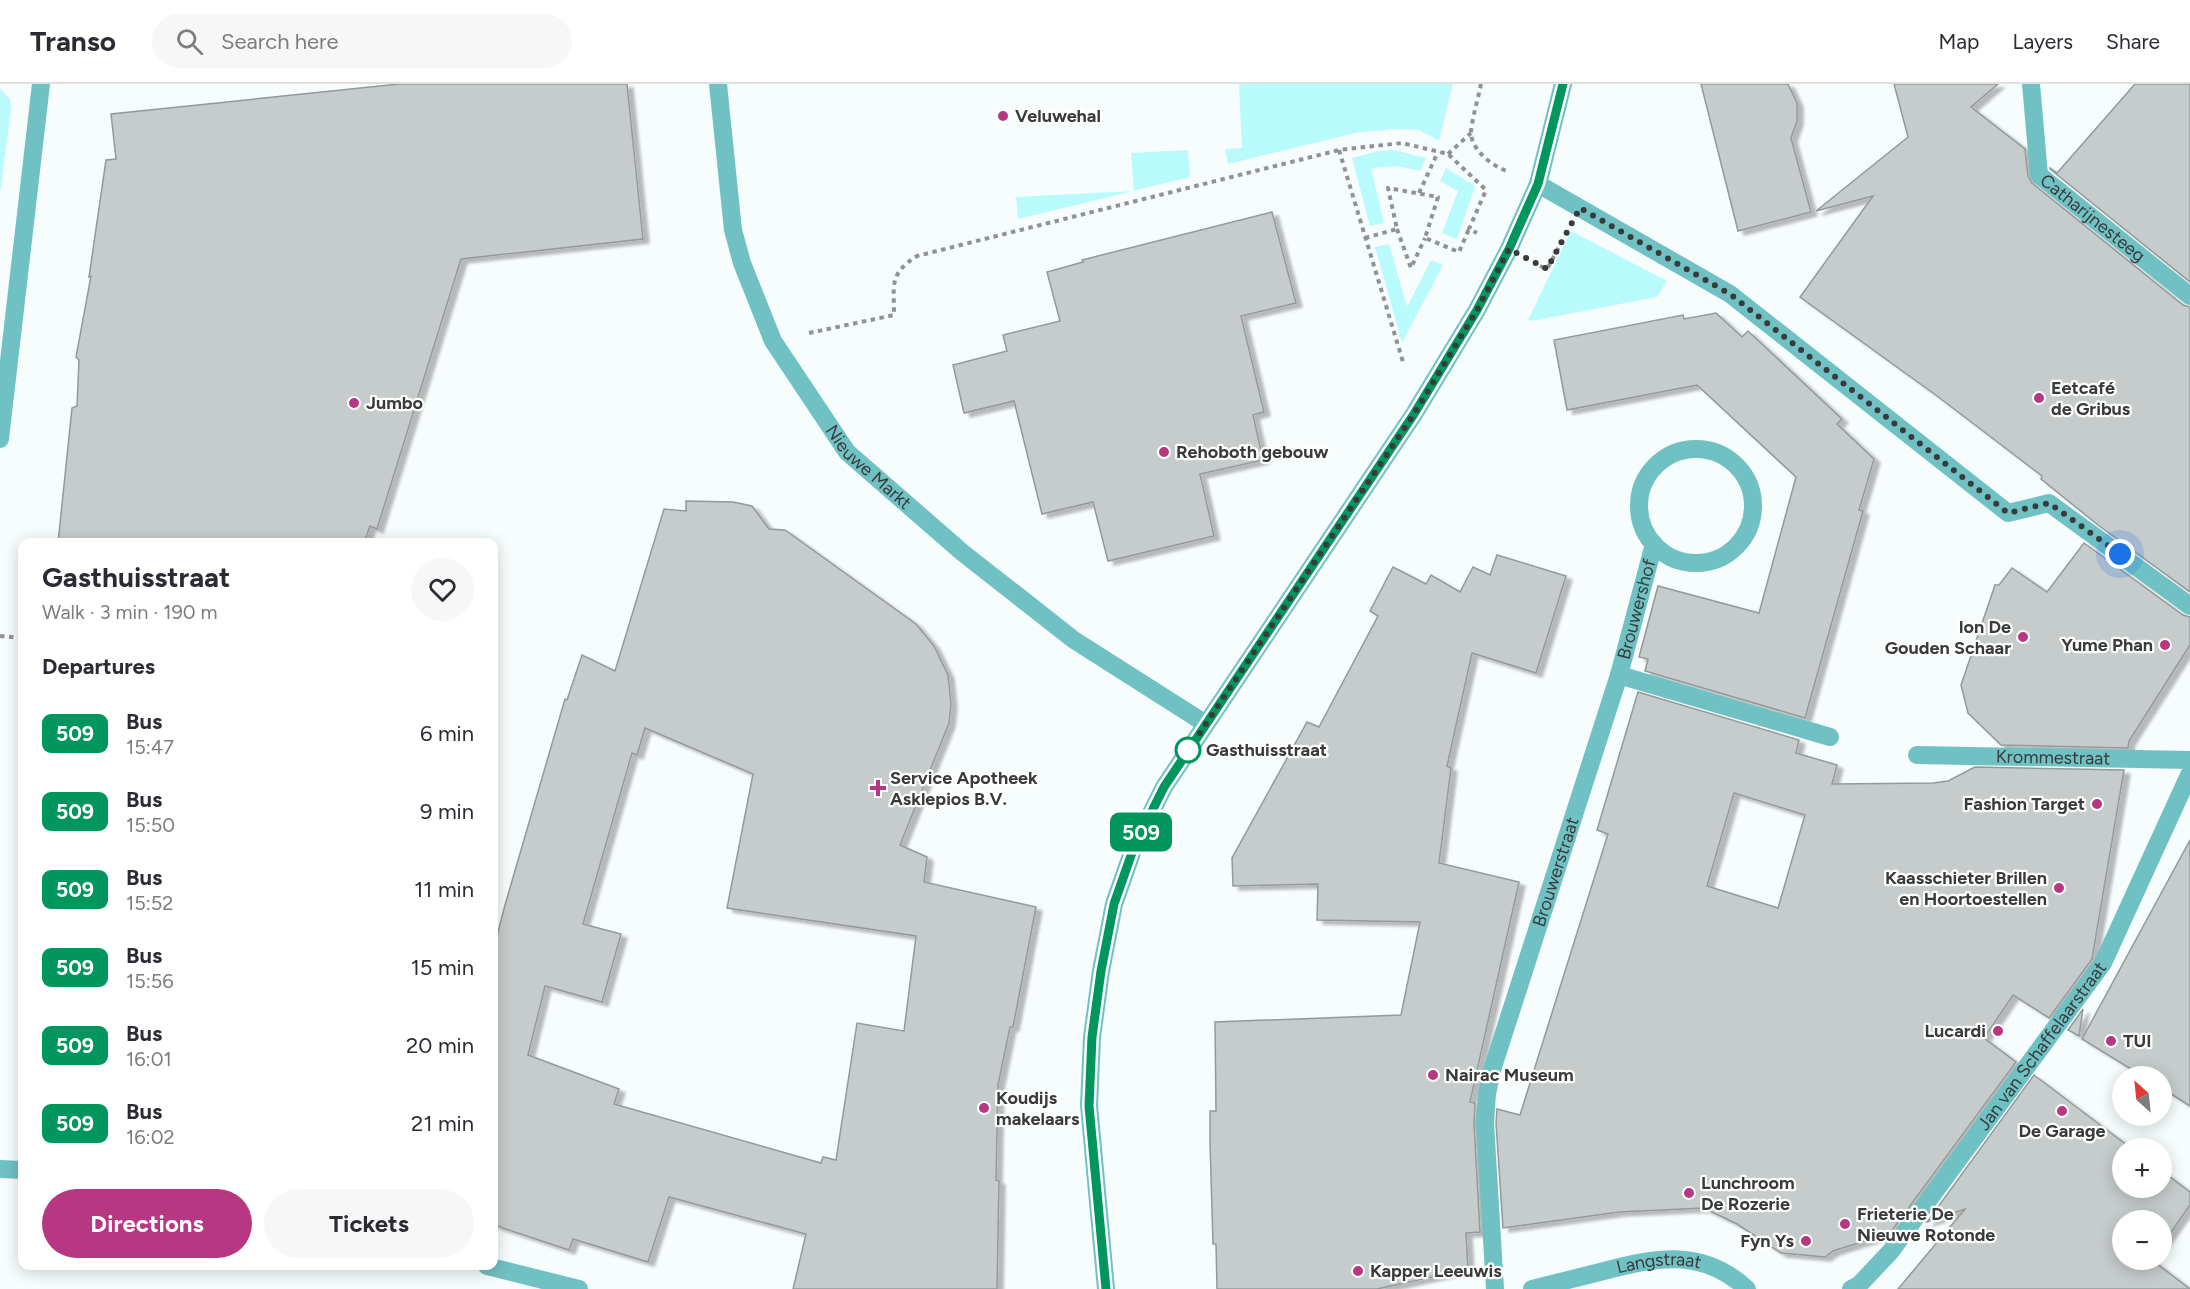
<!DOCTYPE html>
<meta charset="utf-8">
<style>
body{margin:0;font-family:Figtree,sans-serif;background:#f7f7f7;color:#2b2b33;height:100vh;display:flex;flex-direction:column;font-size:22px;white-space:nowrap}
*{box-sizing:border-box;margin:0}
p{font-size:20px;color:#7c7c81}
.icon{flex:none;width:33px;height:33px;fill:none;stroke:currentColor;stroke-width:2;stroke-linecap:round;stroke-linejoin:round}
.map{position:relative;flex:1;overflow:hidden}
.details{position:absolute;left:18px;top:454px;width:480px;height:732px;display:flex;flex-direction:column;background:#fff;border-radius:12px;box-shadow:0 3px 15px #0003}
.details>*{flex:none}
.badge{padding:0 12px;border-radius:9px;font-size:21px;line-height:39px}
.needle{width:39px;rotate:333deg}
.tools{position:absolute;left:2112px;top:982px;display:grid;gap:12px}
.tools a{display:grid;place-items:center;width:60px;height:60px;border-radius:50%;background:#fff;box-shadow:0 3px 15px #0003;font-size:30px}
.you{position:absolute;width:30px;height:30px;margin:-15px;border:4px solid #fff;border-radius:50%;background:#1a73e8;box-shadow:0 0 0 9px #1a73e833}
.map>.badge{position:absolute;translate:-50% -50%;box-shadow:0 0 0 3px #fff}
h2{padding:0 24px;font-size:22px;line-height:54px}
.round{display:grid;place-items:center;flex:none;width:63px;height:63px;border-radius:32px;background:#f7f7f7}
.summary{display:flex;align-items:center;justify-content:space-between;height:102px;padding:0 24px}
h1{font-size:28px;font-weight:700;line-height:45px}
.cta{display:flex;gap:12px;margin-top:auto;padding:12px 24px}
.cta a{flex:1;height:69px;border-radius:36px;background:#b73782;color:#fff;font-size:24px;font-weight:700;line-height:69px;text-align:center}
.cta a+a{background:#f7f7f7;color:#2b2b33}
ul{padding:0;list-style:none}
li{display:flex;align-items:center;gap:18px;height:78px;padding:0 24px}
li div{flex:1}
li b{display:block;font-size:22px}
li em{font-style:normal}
li .badge{min-width:66px;font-weight:700;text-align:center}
header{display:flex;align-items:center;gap:36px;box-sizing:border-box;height:84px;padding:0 30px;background:#fff;border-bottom:2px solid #e1e1e2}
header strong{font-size:28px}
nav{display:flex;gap:33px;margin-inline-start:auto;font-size:21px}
.search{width:420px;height:54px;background:#f7f7f7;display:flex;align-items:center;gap:15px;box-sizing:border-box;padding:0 21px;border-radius:33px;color:#7c7c81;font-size:22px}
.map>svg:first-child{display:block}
.green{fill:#b9fbfd}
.building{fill:#c6cbcb;stroke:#949999;stroke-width:1.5;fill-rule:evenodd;filter:url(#shadow)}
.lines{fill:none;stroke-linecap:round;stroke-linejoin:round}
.path{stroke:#8f9393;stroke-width:4;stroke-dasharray:4.5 4.5;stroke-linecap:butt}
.minor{stroke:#70c1c4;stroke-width:18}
.line-casing{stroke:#fff;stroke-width:14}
.line{stroke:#00965e;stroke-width:9}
.walk{stroke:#393b3b;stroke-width:6;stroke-dasharray:0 10.8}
.poi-dot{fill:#b73782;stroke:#fff;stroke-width:2}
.stop-dot{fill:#fff;stroke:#00965e;stroke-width:3}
.labels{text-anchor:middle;stroke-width:4.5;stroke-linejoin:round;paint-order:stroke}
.poi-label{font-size:18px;font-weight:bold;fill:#393b3b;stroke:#fff;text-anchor:start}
.street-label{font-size:18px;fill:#393b3b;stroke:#fff}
.stop-label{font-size:18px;font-weight:bold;fill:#393b3b;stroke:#fff;text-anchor:start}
</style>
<header>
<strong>Transo</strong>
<div class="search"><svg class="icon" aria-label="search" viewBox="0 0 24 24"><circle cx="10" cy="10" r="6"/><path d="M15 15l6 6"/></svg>Search here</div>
<nav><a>Map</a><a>Layers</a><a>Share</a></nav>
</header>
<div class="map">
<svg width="2190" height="1205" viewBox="0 0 2190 1205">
<defs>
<filter id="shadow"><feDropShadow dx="6" dy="4" stdDeviation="1.5" flood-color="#0004"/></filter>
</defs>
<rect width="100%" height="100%" fill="#f7fcfc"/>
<!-- green -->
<g class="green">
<polygon points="1239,0 1453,0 1439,57 1419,46 1394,45 1355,49 1228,80 1225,65 1242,64"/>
<polygon points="0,4 10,16 11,24 0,110"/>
<polygon points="1188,66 1190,93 1018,135 1016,113 1134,107 1131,69"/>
<polygon points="1394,66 1426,74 1420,87 1397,82 1371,84 1384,139 1370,142 1352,74 1378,67"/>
<polygon points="1446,84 1475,102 1457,155 1442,149 1458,107 1440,97"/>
<polygon points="1571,147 1667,197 1657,213 1531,237 1528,236"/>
<polygon points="1389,160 1407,223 1431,176 1443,181 1402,259 1375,163"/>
</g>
<!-- building -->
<g class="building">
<polygon points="399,0 627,0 643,155 461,175 377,445 370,442 364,459 58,459 72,324 77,322 79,276 76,273 91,192 89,193 106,76 116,75 111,30"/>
<polygon points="1701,0 1788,0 1797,19 1797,37 1791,54 1811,128 1738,147"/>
<polygon points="1894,0 1998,0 1971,23 2025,65 2028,92 2032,99 2183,221 2190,223 2190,508 2098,441 2041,395 2042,392 1937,312 1800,213 1873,112 1816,127 1908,53"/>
<polygon points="2135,0 2190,0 2190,198 2050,85 2050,84 2057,89"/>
<polygon points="1272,128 1296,219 1241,232 1264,328 1253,331 1263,376 1200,390 1214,452 1108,477 1093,418 1042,430 1014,317 964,329 953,281 1007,267 1003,251 1060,237 1047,188 1083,178 1082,176"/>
<polygon points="1716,229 1742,253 1748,247 1842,335 1837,340 1874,375 1859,426 1863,427 1805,634 1645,587 1648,575 1639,573 1658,502 1759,529 1796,393 1697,301 1567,326 1554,256 1683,231 1684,235"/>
<path d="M 686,417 L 733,418 L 752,422 L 769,445 L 785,446 L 916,540 L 934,562 L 948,591 L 951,620 L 949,639 L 900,761 L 927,773 L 924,798 L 1036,823 L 1013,943 L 1010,943 L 998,1001 L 996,1096 L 999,1097 L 997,1205 L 793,1205 L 806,1150 L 669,1113 L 648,1178 L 573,1155 L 569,1166 L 494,1141 L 494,863 L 505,821 L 565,615 L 567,616 L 582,571 L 615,587 L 664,425 L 686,427 ZM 645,644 L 753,690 L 727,824 L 916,852 L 904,947 L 857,939 L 836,1076 L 823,1073 L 821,1079 L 614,1020 L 619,1005 L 528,971 L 545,902 L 602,918 L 621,850 L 583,840 L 632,669 L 637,671 Z"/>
<polygon points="2084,459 2183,531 2190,533 2190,561 2129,657 2128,664 2001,661 1968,629 1961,601 1995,501 1999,501 2012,484 2047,508"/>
<polygon points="1497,471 1566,492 1536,589 1472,569 1447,682 1451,684 1439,779 1519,798 1470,1018 1475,1019 1474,1040 1480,1148 1466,1149 1468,1185 1377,1205 1217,1205 1216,1160 1213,1160 1210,1058 1210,1027 1216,1027 1215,938 1401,931 1420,838 1317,836 1318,800 1233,802 1232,774 1307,638 1319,643 1378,532 1370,527 1393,483 1426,500 1431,491 1460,508 1473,483 1490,491"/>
<path d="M 1638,608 L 1799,656 L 1796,669 L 1837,681 L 1832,700 L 1933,699 L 1948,697 L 1975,683 L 2124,686 L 2092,875 L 2049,934 L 2013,911 L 1984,954 L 2016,978 L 1890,1149 L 1833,1167 L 1825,1173 L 1781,1169 L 1737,1140 L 1704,1124 L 1619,1128 L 1503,1144 L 1496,1039 L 1497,1025 L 1520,1031 L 1608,750 L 1597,746 ZM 1734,709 L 1805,731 L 1778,824 L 1707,802 Z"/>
<polygon points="2190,756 2190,1022 2162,1004 2162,993 2144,993 2082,955"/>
<polygon points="2083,925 2079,952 2068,946"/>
<polygon points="2034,991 2132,1065 2122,1065 2122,1104 2162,1104 2162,1087 2190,1108 2190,1121 2162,1161 2162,1137 2122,1137 2122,1176 2152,1176 2190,1205 1898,1205 1965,1125 1927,1138"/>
</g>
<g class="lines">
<!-- path -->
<g class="path">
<path d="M 1481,0 C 1478,15 1473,31 1471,47 C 1470,65 1492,82 1507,87"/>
<polyline points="1339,66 1403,278"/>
<polyline points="1448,70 1471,49"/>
<polyline points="1419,109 1438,68"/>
<polyline points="1397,145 1411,184 1425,154"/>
<polyline points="1365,154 1397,145 1388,104 1438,113 1425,154 1459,168 1469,145"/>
<polyline points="1540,182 1547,185 1564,154"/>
<path d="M 809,249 L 894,231 C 894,200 889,190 917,172 L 1339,66 L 1402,59 L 1448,70 L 1486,106 L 1469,145 L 1477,149"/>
<polyline points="0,552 22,554"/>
</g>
<!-- minor -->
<g class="minor">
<path id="s1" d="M 718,0 L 733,146 L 742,179 L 773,257 L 847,368 L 963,469 L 1074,556 L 1206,640"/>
<path id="s2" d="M 2031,0 L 2039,91 L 2190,212"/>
<polyline points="1538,100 1730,210 2008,429 2049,419 2190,522"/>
<polyline points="0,355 41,0"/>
<circle cx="1696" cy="422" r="57"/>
<path id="s3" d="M 1619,591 L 1654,460"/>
<path id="s4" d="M 1917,671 L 2190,676"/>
<polyline points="0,1085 22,1086"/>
<polyline points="487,1182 579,1205"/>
<polyline points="1106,1205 1089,1021 1092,953 1101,887 1114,820 1134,763 1164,703 1414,330 1477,226 1509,165 1538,100 1563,0"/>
<path id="s5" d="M 1495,1205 L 1485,1039 L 1487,1010 L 1492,986 L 1619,591 L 1830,653"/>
<path id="s6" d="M 1532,1205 C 1556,1199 1580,1193 1604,1187 C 1657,1173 1703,1164 1747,1205"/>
<path id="s7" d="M 1851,1205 L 1859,1201 L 1891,1167 L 2103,879 L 2190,689"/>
</g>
</g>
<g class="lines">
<defs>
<polyline id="line" points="1106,1205 1089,1022 1092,953 1101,887 1114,820 1134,763 1164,703 1414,330 1477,226 1509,165 1538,100 1563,0"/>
</defs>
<!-- line casing -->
<use href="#line" class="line-casing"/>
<!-- line -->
<use href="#line" class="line"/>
<!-- walk -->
<polyline class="walk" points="1188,666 1185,671 1414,330 1477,226 1509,165 1547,185 1580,124 1730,210 2008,429 2049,419 2120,470"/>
</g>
<!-- markers -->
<g class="poi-dot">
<circle cx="1003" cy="32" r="6"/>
<circle cx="2039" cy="314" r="6"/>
<circle cx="354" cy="319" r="6"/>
<circle cx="1164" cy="368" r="6"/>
<circle cx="2023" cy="553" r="6"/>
<circle cx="2165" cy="561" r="6"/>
<path d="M875 695h6v6h6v6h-6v6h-6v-6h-6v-6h6z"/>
<circle cx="2097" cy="720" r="6"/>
<circle cx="2059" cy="804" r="6"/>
<circle cx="1998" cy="947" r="6"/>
<circle cx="2111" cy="957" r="6"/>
<circle cx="1433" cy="991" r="6"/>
<circle cx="984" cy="1024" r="6"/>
<circle cx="2062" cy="1027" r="6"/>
<circle cx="1689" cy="1109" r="6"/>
<circle cx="1845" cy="1140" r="6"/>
<circle cx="1806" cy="1157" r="6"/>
<circle cx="1358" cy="1187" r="6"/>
</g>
<circle class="stop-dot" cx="1188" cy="666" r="12"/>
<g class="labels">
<!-- poi labels -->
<g class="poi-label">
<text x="1015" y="38">Veluwehal</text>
<text x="2051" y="310">Eetcafé<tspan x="2051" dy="21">de Gribus</tspan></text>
<text x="366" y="325">Jumbo</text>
<text x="1176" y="374">Rehoboth gebouw</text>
<text x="2011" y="549" text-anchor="end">lon De<tspan x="2011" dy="21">Gouden Schaar</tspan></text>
<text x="2153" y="567" text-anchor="end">Yume Phan</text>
<text x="890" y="700">Service Apotheek<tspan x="890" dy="21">Asklepios B.V.</tspan></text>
<text x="2085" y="726" text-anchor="end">Fashion Target</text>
<text x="2047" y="800" text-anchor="end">Kaasschieter Brillen<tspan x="2047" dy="21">en Hoortoestellen</tspan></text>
<text x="1986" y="953" text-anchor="end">Lucardi</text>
<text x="2123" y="963">TUI</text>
<text x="1445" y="997">Nairac Museum</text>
<text x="996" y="1020">Koudijs<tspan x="996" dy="21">makelaars</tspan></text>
<text x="2062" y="1053" text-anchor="middle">De Garage</text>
<text x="1701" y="1105">Lunchroom<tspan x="1701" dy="21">De Rozerie</tspan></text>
<text x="1857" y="1136">Frieterie De<tspan x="1857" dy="21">Nieuwe Rotonde</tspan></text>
<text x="1794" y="1163" text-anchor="end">Fyn Ys</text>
<text x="1370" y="1193">Kapper Leeuwis</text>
</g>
<!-- street labels -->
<g class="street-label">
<text dy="6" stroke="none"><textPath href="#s2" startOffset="160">Catharijnesteeg</textPath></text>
<text dy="6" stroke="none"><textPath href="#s1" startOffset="424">Nieuwe Markt</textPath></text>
<text dy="6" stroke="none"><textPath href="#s3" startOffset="68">Brouwershof</textPath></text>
<text dy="6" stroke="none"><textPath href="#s4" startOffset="136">Krommestraat</textPath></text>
<text dy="6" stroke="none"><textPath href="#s5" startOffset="428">Brouwerstraat</textPath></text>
<text dy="6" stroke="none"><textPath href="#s7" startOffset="310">Jan van Schaffelaarstraat</textPath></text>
<text dy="6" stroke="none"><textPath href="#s6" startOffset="130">Langstraat</textPath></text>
</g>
<!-- stop labels -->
<g class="stop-label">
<text x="1206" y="672">Gasthuisstraat</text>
</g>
</g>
</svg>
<div class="tools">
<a><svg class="needle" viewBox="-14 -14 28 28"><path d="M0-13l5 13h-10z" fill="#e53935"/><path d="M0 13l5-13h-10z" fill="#7c7c81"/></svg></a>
<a>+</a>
<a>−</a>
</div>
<div class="you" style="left:2120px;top:470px"></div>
<b class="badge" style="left:1141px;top:748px;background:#00965e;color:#fff">509</b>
<section class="details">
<div class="summary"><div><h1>Gasthuisstraat</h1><p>Walk · 3 min · 190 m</p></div><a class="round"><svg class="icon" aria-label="heart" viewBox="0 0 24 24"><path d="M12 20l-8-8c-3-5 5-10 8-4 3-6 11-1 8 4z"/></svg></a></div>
<h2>Departures</h2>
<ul>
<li><span class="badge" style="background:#00965e;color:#fff">509</span><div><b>Bus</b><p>15:47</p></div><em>6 min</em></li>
<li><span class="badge" style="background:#00965e;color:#fff">509</span><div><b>Bus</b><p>15:50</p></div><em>9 min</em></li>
<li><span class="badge" style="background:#00965e;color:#fff">509</span><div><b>Bus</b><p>15:52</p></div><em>11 min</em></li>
<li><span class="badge" style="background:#00965e;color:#fff">509</span><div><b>Bus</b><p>15:56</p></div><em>15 min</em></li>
<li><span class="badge" style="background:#00965e;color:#fff">509</span><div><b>Bus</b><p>16:01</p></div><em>20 min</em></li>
<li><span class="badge" style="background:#00965e;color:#fff">509</span><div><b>Bus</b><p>16:02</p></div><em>21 min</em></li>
</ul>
<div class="cta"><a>Directions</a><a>Tickets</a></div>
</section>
</div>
